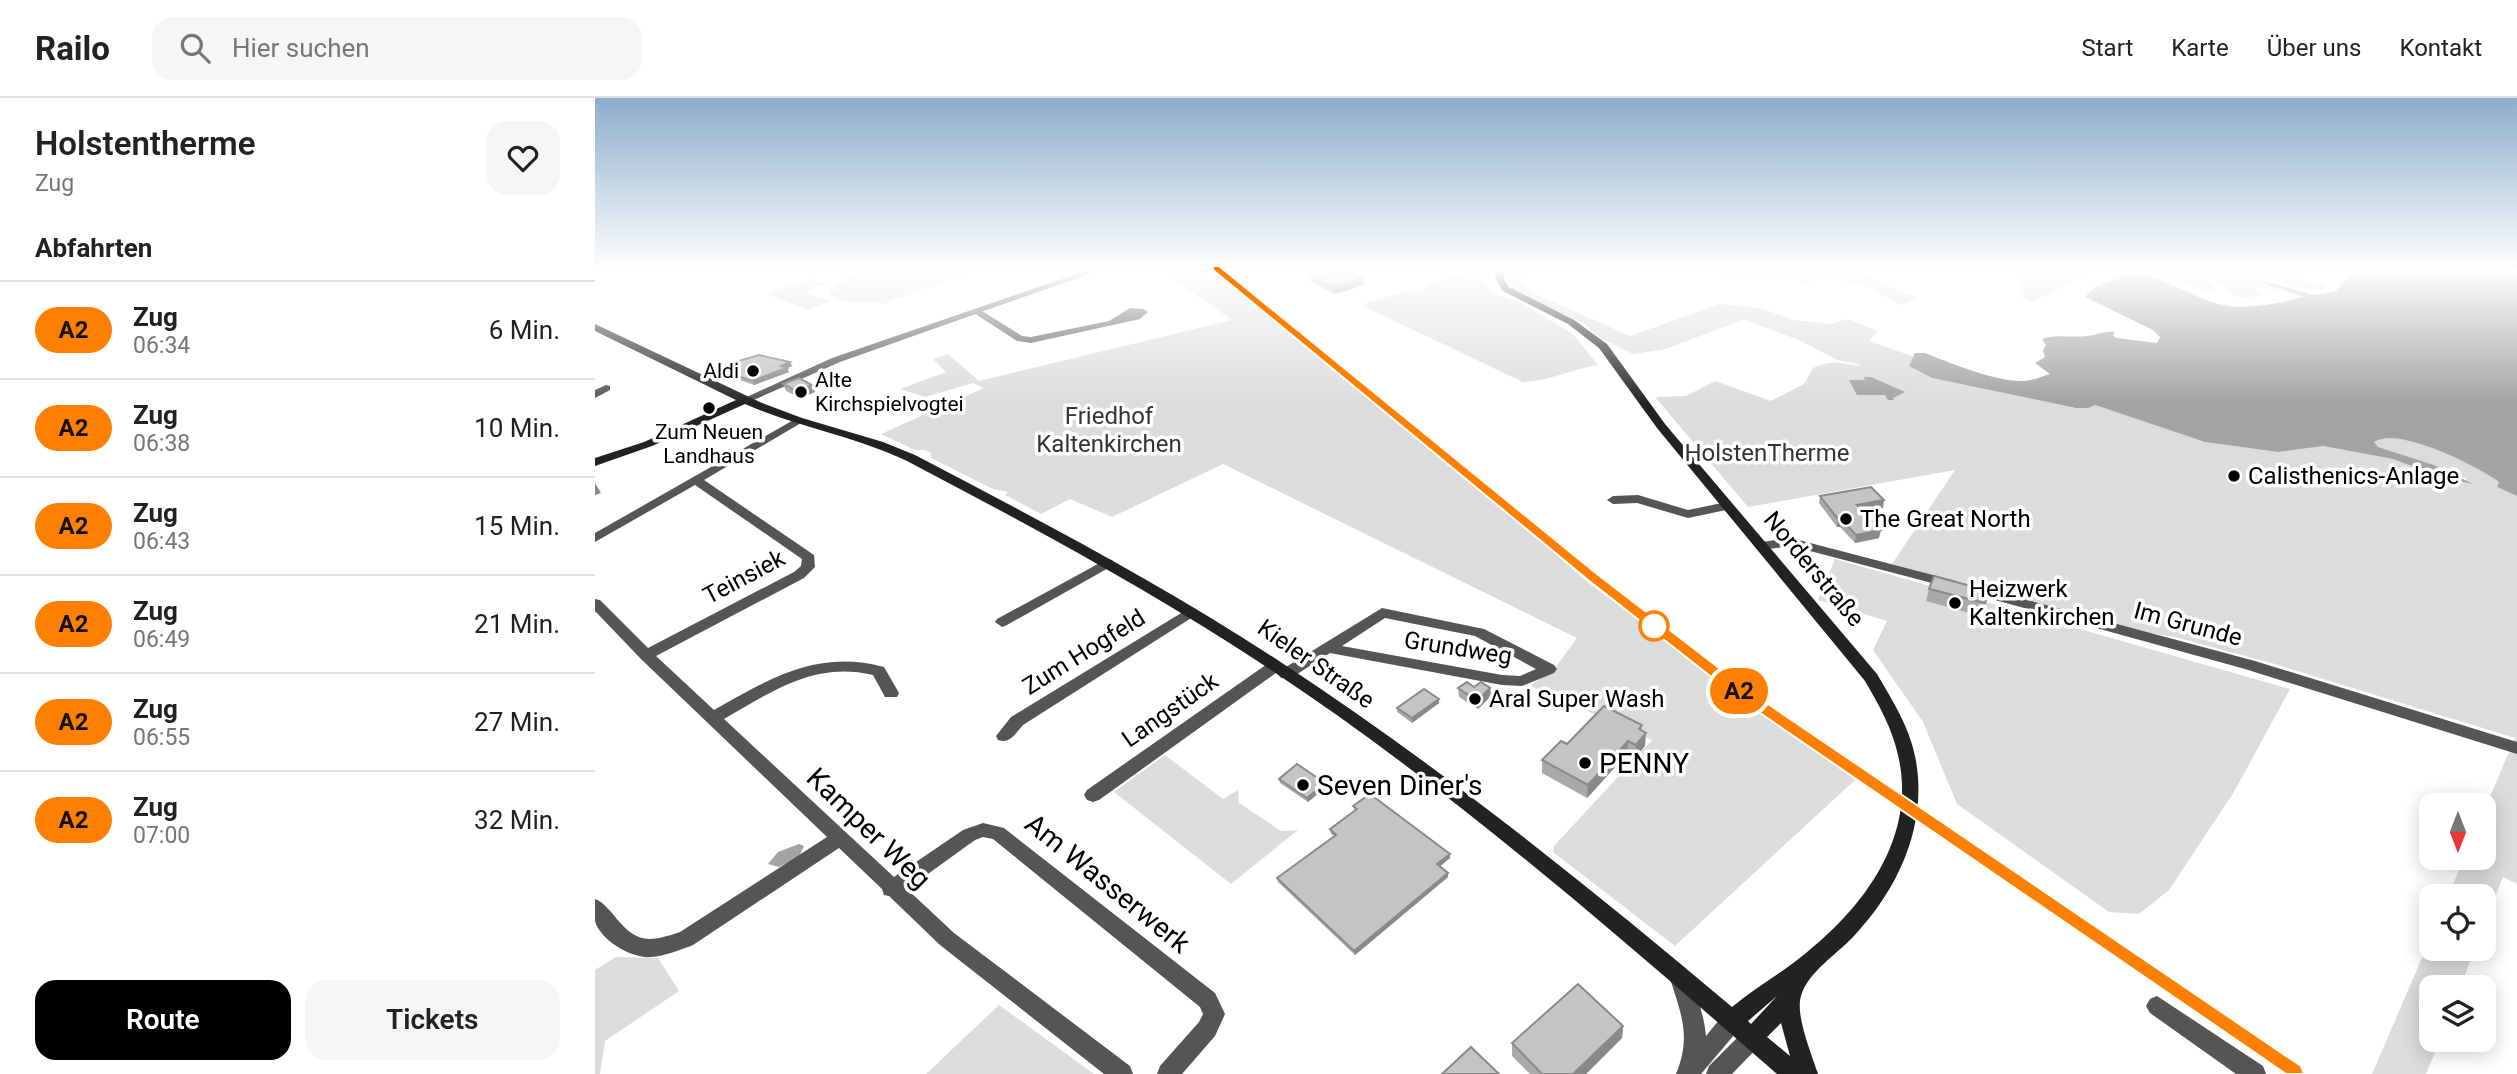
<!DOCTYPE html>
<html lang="de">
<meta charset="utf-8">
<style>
body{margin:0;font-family:Roboto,sans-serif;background:#f6f6f6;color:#222;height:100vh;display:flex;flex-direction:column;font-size:26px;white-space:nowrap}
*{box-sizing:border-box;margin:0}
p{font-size:23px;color:#767676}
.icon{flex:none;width:38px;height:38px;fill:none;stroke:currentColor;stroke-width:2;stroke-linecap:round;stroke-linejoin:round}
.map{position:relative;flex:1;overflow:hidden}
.drawer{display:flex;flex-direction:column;background:#fff;width:595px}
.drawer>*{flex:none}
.badge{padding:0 14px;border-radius:23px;font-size:24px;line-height:46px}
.needle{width:46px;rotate:180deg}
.controls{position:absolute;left:1824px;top:695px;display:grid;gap:14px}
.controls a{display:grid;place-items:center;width:77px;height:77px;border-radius:14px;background:#fff;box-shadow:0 4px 18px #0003;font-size:35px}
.map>.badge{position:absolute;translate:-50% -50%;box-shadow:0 0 0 4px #fff}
h2{padding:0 35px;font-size:26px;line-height:63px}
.round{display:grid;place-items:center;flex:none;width:74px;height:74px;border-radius:21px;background:#f6f6f6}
.headline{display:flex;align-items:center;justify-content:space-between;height:119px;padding:0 35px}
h1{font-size:33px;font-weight:600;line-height:52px}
.action{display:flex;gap:14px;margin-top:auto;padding:14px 35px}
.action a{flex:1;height:80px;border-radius:21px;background:#000;color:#fff;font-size:28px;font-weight:600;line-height:80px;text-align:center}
.action a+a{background:#f6f6f6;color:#222}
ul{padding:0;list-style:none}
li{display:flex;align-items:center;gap:21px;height:98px;padding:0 35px;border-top:2px solid #e0e0e0}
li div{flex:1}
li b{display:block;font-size:26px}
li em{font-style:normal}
li .badge{min-width:77px;font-weight:700;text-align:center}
header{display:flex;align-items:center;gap:42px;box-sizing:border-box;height:98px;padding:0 35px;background:#fff;border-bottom:2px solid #e0e0e0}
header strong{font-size:33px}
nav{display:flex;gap:38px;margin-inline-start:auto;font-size:24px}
.search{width:490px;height:63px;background:#f6f6f6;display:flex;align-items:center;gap:18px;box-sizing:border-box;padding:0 24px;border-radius:21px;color:#767676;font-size:26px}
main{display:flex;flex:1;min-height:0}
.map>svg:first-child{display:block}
.green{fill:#dcdcdc}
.water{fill:#a3a3a3}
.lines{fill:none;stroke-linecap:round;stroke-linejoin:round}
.minor{fill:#555;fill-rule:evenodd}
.tertiary{fill:#555;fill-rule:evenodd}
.secondary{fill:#222;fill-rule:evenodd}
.rail-far2-casing{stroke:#000;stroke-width:4.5}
.rail-far1-casing{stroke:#000;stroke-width:6}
.rail-casing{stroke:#000;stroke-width:8}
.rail-far2{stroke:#fff;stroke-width:2.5;stroke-dasharray:7;stroke-linecap:butt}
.rail-far1{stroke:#fff;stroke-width:3.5;stroke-dasharray:10;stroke-linecap:butt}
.rail{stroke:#fff;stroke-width:5;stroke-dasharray:15;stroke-linecap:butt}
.wall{fill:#a9a9a9}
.shaded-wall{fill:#898989}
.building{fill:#c4c4c4;stroke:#898989;stroke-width:2}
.line{fill:#ff8000;stroke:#fff;stroke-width:2}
.poi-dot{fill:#000;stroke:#fff;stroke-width:2.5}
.stop-dot{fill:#fff;stroke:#ff8000;stroke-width:3.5}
.labels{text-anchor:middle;stroke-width:7;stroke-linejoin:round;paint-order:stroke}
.far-poi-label{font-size:21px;fill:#000;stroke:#fff;text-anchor:end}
.park-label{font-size:24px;fill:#333;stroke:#fff}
.poi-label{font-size:24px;fill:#000;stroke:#fff;text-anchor:start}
.street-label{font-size:24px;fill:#000;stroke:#fff}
.near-poi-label{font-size:28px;fill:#000;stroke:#fff;text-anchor:start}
.near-street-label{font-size:28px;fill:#000;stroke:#fff}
</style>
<header>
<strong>Railo</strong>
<div class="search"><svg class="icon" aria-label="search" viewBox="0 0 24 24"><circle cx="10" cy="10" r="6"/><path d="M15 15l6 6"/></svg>Hier suchen</div>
<nav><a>Start</a><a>Karte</a><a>Über uns</a><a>Kontakt</a></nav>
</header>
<main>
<section class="drawer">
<div class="headline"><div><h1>Holstentherme</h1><p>Zug</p></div><a class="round"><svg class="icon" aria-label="heart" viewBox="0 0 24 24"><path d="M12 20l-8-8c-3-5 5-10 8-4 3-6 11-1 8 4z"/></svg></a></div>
<h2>Abfahrten</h2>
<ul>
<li><span class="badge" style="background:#ff8000;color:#111">A2</span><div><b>Zug</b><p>06:34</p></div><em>6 Min.</em></li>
<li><span class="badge" style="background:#ff8000;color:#111">A2</span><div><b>Zug</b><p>06:38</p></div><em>10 Min.</em></li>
<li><span class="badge" style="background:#ff8000;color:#111">A2</span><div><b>Zug</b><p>06:43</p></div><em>15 Min.</em></li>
<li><span class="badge" style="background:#ff8000;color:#111">A2</span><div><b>Zug</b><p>06:49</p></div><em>21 Min.</em></li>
<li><span class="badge" style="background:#ff8000;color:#111">A2</span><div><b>Zug</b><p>06:55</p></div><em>27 Min.</em></li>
<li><span class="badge" style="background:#ff8000;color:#111">A2</span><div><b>Zug</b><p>07:00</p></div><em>32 Min.</em></li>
</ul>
<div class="action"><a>Route</a><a>Tickets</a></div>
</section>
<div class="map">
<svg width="1922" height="976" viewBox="0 0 1922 976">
<rect width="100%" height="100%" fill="#fff"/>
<!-- green -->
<g class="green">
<path d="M 282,170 L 385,170 L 288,206 C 271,200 251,209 236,198 L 235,194 L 251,180 Z"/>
<polygon points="618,170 913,414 991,483 1260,682 1080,848 958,754 959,748 1057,642 935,588 960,570 982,540 628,366 517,419 475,401 446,416 410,397 413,394 398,391 336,360 336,355 330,352 320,352 286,336 389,290 378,285 330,299 305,291 351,274 338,261 353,256 384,283 637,222 564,171"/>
<path d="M 912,170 L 925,170 L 927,183 L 934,193 L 1035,238 L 1125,206 L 1165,210 L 1198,222 L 1237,226 L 1252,221 L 1283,233 L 1274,243 L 1317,258 L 1319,260 L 1315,268 L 1337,280 L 1481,310 L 1500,307 L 1610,344 L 1683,354 L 1728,348 L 1798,361 L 1866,385 L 1872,381 L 1839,367 L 1782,349 L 1779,344 C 1806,328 1882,367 1904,384 L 1902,389 L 1922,398 L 1922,786 L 1908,779 L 1888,829 L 1888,798 L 1853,798 L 1869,760 L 1888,760 L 1888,715 L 1920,640 L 1680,566 L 1580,539 L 1539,532 L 1297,466 L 1360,372 L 1153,409 L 1060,299 L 1091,298 L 1120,283 L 1176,303 L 1209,286 L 1218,270 L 1225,267 L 1240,264 L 1265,268 L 1264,266 L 1242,262 L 1206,243 L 1149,221 L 1071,251 L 1038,256 L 1002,238 L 989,225 L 925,197 L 917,191 L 910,175 Z"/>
<polygon points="1162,170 1251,170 1324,200 1306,207 1273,189 1232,179 1211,185 1184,178 1166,177 1148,181 1125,181"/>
<polygon points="1427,170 1499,170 1468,189 1437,204 1427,200 1423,182"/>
<path d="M 1544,170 L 1640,170 L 1634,175 L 1618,174 L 1635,176 L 1647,175 L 1657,170 L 1703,170 L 1703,177 L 1715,185 L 1731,186 L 1728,191 C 1706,194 1686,182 1664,182 L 1667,188 L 1698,197 L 1664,189 L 1660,191 L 1667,196 L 1654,200 L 1638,198 L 1633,191 L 1609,177 L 1612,175 L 1605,176 L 1619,188 L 1619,194 L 1597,189 Z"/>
<path d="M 876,173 L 889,176 L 889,184 L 901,196 L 928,206 L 978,236 L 1003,267 C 977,271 955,283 928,284 L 766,207 L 808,194 L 814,196 L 834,189 L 829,187 Z"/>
<polygon points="218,180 232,185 209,194 236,203 213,212 172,196"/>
<polygon points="1240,461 1695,591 1639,694 1574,792 1544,816 1514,814 1362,706 1328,624 1278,552 1292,523 1223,502"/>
<polygon points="570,657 628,701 643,692 644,705 686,733 703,732 636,786 519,694"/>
<polygon points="1836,839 1836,850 1880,851 1865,889 1836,889 1836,942 1845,942 1831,976 1777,976"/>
<polygon points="21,859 63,860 84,893 10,943 5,976 0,976 0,872"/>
<polygon points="404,907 499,976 331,976"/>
</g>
<!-- water -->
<g class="water">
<path d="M 1842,173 L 1922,177 L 1922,398 L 1902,389 L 1904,384 C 1882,368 1804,328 1779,344 L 1783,349 L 1839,367 L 1878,386 L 1849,380 L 1798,361 L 1728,348 L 1683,354 L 1610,344 L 1500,307 L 1493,310 L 1481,310 L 1337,280 L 1314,268 L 1320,255 L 1330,255 C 1355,265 1410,288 1436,282 C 1442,281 1448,278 1455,276 L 1440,265 L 1450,259 L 1448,252 L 1451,247 L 1447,241 C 1463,236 1477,240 1492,238 C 1502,237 1509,233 1520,234 L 1518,238 L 1522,240 L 1562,245 L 1565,239 L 1558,232 L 1490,199 C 1503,184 1506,188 1521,181 C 1556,165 1594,201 1628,207 C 1655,212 1683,205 1709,199 L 1667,185 L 1670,183 L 1719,197 L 1741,193 L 1755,177 Z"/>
<polygon points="1269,279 1276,279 1310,294 1298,300 1299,302 1293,302 1290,297 1262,297 1254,282 1270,282"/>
<polygon points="204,746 209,748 204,759 184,769 173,766 183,754"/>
</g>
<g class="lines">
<!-- minor -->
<g class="minor">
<polygon points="535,210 548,211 553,214 545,221 436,245 422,243 376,213 384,211 427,238 436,239 514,223"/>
<polygon points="11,287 15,288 15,292 0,300 0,292"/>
<path d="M 202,320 L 206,321 L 206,325 L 109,382 L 219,457 L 220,469 L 209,480 L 61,558 L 119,612 C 175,580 223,551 289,569 L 304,595 L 302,599 L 290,599 L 278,577 C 220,563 178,593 129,621 L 299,779 L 368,732 L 388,725 L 409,730 L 620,895 L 630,916 L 620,938 L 587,976 L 562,976 L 565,968 L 604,924 L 608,916 L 605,909 L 398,741 L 388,739 L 380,742 L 312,791 L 359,835 L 535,968 L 538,976 L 509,976 L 345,847 L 294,798 L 289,797 L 287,791 L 244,750 L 98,847 C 85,852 70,858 56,859 C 37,861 5,842 0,823 C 0,816 0,807 0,801 C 8,804 11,809 17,815 C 40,844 50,846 85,834 L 232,739 L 46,561 L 0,513 L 0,501 L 5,502 L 53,550 L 199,474 L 206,468 L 207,461 L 100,387 L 0,444 L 0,435 Z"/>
<polygon points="1043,397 1093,412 1132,404 1138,408 1136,411 1093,420 1042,405 1018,406 1012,402 1018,398"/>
<polygon points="1196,440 1361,483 1363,486 1356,490 1196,448 1166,452 1159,448 1166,444"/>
<polygon points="512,461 517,462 519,465 517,468 412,527 407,529 400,524 402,521"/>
<polygon points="1376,487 1660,563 1922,644 1922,656 1650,571 1371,494 1369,491 1371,488"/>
<path d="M 596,509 L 601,511 L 603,514 L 601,517 L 428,627 C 420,636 415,646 403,642 L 401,638 L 416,619 Z"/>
<path d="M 787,510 L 889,531 L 959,567 L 962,571 L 959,575 L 927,588 L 907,587 L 735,555 L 696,580 L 686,580 L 683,576 L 686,572 ZM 790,520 L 880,538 L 941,571 L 925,578 L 907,577 L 747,548 Z"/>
<polygon points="680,563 685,564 688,568 685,572 504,702 498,704 492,702 489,697 492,692 675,564"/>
<path d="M 1085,872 L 1092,874 C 1101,894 1109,916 1111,938 L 1129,916 L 1137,913 L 1145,916 L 1148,923 L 1145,930 L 1106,976 L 1081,976 C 1096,940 1087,917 1075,881 L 1078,874 Z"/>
<polygon points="1562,898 1668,968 1671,976 1641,976 1555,915 1551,908 1555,901"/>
<polygon points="1157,930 1165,933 1168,940 1165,947 1137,976 1111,976 1114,968 1149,933"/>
</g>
<!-- tertiary -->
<polygon class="tertiary" points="499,170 511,170 245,264 154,304 146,304 145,302 237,260"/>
<!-- secondary -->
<path class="secondary" d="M 903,170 L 911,170 L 909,181 L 914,189 L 979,222 L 1012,246 L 1070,326 L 1282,576 C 1297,602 1314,628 1320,658 C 1334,725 1304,791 1258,839 C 1243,855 1212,875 1206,898 C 1200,917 1217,957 1223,976 L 1182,976 C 1018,833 852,688 670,568 C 555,492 434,427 312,363 C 260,338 203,329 150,306 L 57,348 L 0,368 L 0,360 L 49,344 L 141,302 L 0,233 L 0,226 L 167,305 L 207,320 L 288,344 L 320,357 C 444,422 567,486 684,563 C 843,667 992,787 1137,909 C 1161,889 1187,875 1211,855 C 1271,807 1322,737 1303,657 C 1297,630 1284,607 1270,583 L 1062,330 L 1004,250 L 973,226 L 908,193 L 900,181 ZM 1182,898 L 1156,926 L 1153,923 ZM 1186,925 L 1195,958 L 1172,939 Z"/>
<defs>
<polyline id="rail-far2" points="621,170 787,307"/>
<polyline id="rail-far1" points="785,305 997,479 1148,597 1296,699"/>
<polyline id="rail" points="1293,697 1698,976"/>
</defs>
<!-- rail-far2 casing -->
<use href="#rail-far2" class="rail-far2-casing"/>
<!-- rail-far1 casing -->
<use href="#rail-far1" class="rail-far1-casing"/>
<!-- rail casing -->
<use href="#rail" class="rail-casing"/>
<!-- rail-far2 -->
<use href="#rail-far2" class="rail-far2"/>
<!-- rail-far1 -->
<use href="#rail-far1" class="rail-far1"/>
<!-- rail -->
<use href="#rail" class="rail"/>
</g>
<!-- wall -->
<g class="wall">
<polygon points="713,177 768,180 769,187 740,196 714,183"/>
<polygon points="195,264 197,268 192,270 194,274 159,287 121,274 119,270"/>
<polygon points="188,286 217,287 220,294 205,300 191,293"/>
<polygon points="1225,398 1288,410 1268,414 1284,440 1260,445 1245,429 1242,429 1224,405"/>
<polygon points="1334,491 1394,493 1386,518 1331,503"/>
<polygon points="879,589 895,590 896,598 883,611 864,599 863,590"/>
<polygon points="844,605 817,625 802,614 802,610"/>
<polygon points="1047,627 1047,633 1050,648 1040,660 1032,656 992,700 947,675 947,662 972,646"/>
<polygon points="684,681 730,685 731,689 713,704 685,685"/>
<polygon points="758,708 855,760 845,768 853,775 853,779 760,857 683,784 682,780 739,738 736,736 735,731 760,713"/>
<polygon points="1028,928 1027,940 991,976 935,976 917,958 917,945"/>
</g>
<!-- shaded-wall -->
<g class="shaded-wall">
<polygon points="249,170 281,170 277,171 251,173"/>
<polygon points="768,180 769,187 740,196 739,190"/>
<polygon points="195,264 197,268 188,271 186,268"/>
<polygon points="192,270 194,274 159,287 157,283"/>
<polygon points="217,287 220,294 205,300 201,293"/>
<polygon points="0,385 6,395 0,397"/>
<polygon points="1289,402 1288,410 1260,415 1262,407"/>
<polygon points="1243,421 1246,421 1245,429 1242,429"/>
<polygon points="1286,432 1284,440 1260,445 1261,437"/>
<polygon points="895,590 896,598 883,611 882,603"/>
<polygon points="844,601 844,605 817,625 817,620"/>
<polygon points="1051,635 1050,648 1040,660 1041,647"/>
<polygon points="1033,643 1032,656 992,700 993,687"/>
<polygon points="730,685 731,689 713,704 712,700"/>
<polygon points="855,756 855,760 843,770 842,766"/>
<polygon points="853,775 853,779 760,857 759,853"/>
<polygon points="1028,928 1027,940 991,976 978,976"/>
</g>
<!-- building -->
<g class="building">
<polygon points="735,170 746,170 768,180 739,190 713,177"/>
<polygon points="164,257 195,264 186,268 192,270 157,283 119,270"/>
<polygon points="204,280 217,287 201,293 188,286"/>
<polygon points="1276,389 1289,402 1262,407 1286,432 1261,437 1246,421 1243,421 1225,398"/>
<polygon points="1339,478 1394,493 1390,505 1334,491"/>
<polygon points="872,584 879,589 886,584 895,590 882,603 863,590"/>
<polygon points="829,591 844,601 817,620 802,610"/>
<polygon points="1009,608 1047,627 1044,631 1051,635 1041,647 1033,643 993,687 947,662 966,643 972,646"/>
<polygon points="702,666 730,685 712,700 684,681"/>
<polygon points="775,696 855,756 842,766 853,775 759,853 682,780 741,737 735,731 762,711 758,708"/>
<polygon points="983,886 1028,928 978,976 947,976 917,945"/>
<polygon points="876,949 904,976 847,976"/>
</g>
<!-- sky -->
<linearGradient id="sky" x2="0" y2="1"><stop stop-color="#8cadcc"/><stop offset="0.56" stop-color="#fff"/><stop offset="1" stop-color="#fff" stop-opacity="0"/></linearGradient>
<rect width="1922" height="306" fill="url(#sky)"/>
<!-- line -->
<polygon class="line" points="618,168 624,168 1002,476 1154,593 1706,968 1709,976 1691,976 1143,600 993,482 618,172"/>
<!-- markers -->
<g class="poi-dot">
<circle cx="158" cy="273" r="7"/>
<circle cx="206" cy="294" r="7"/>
<circle cx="114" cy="310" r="7"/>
<circle cx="1639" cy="378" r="7"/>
<circle cx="1251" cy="421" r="7"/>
<circle cx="1360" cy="505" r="7"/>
<circle cx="880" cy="601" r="7"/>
<circle cx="990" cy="665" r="7"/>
<circle cx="708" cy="687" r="7"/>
</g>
<circle class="stop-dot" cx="1059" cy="528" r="14"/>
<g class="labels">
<!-- far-poi labels -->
<g class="far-poi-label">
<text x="144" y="280">Aldi</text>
<text x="220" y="289" text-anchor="start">Alte<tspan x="220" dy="24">Kirchspielvogtei</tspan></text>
<text x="114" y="341" text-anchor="middle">Zum Neuen<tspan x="114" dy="24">Landhaus</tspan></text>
</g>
<!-- park labels -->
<g class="park-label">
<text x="514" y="326">Friedhof<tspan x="514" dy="28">Kaltenkirchen</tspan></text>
<text x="1172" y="363">HolstenTherme</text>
</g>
<!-- poi labels -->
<g class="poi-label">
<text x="1653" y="386">Calisthenics-Anlage</text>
<text x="1265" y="429">The Great North</text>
<text x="1374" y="499">Heizwerk<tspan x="1374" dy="28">Kaltenkirchen</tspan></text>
<text x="894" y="609">Aral Super Wash</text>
</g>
<!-- street labels -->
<g class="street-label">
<text transform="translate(1219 471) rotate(50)" y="8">Norderstraße</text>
<text transform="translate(149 479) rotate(-28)" y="8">Teinsiek</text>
<text transform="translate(1593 526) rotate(15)" y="8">Im Grunde</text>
<text transform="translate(863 550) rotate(9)" y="8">Grundweg</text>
<text transform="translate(489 554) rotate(-32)" y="8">Zum Hogfeld</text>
<text transform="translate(721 566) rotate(35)" y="8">Kieler Straße</text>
<text transform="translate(575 612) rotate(-35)" y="8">Langstück</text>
</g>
<!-- near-poi labels -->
<g class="near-poi-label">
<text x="1004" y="675">PENNY</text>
<text x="722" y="697">Seven Diner's</text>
</g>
<!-- near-street labels -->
<g class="near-street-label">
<text transform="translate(274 730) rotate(44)" y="10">Kamper Weg</text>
<text transform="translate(513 785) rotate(39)" y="10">Am Wasserwerk</text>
</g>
</g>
</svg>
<div class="controls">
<a><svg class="needle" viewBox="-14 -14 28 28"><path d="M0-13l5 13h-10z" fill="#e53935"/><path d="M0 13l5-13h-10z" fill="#767676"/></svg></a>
<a><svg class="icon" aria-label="locate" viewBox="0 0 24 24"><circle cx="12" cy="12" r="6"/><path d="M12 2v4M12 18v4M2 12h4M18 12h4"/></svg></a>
<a><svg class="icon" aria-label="layers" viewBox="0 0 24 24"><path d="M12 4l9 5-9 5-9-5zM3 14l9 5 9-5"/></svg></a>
</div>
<b class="badge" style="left:1144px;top:593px;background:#ff8000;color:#111">A2</b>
</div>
</main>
